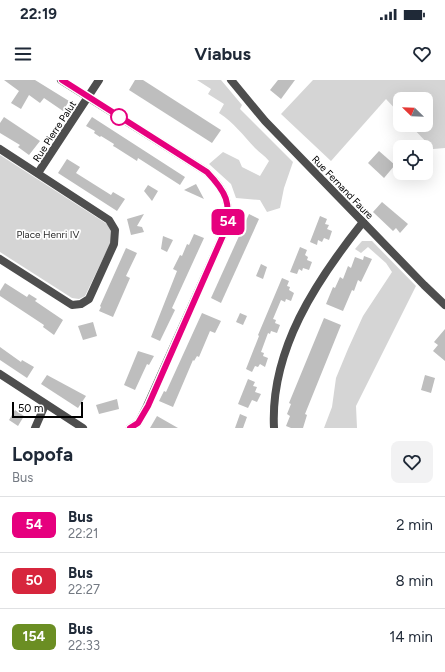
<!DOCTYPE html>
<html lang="fr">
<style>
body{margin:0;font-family:Figtree,sans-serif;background:#f2f2f3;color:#1f2937;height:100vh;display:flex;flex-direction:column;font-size:15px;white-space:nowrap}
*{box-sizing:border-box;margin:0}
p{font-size:13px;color:#747a83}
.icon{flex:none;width:22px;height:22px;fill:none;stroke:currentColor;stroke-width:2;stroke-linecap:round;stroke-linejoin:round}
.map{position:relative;height:348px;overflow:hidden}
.side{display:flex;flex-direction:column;background:#fff;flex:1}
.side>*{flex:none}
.badge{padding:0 8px;border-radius:6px;font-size:14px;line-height:26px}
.needle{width:26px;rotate:293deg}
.fabs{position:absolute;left:393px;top:12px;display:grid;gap:8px}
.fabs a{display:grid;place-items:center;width:40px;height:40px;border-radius:8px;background:#fff;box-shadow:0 4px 16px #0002;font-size:20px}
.scale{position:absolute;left:12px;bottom:10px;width:71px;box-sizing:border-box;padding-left:4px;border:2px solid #000;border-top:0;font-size:11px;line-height:14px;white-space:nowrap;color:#000;-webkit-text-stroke:3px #fff;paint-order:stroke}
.map>.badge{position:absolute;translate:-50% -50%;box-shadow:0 0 0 2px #fff}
.round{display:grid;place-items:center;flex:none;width:42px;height:42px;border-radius:8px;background:#f2f2f3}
.overview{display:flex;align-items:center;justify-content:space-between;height:68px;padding:0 12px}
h1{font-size:19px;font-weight:700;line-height:30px}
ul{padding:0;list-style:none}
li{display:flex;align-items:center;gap:12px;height:56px;padding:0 12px;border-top:1px solid #e0e1e3}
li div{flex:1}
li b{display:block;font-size:15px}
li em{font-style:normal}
li .badge{min-width:44px;font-weight:700;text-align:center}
.status{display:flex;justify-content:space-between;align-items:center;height:28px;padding:0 20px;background:#fff;direction:ltr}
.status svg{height:11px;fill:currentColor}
header{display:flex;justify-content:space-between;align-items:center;height:52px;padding:0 12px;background:#fff;font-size:18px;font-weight:700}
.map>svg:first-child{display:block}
.green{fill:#d5d5d5}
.building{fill:#bebebe}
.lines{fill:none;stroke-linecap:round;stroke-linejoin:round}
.street{stroke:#4e4e4e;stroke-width:8}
.line-casing{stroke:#fff;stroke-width:9}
.line{stroke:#e6007e;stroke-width:6}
.stop-dot{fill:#fff;stroke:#e6007e;stroke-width:2}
.labels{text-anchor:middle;stroke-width:3.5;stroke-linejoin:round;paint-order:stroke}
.street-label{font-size:10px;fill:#000;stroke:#fff}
.park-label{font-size:10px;fill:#2c2c2c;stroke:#fff}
</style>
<div class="status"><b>22:19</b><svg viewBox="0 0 49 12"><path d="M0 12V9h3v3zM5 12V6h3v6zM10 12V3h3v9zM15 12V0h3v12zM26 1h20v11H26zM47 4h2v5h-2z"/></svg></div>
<header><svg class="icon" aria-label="menu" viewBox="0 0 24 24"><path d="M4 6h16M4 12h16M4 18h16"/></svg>Viabus<svg class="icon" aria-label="heart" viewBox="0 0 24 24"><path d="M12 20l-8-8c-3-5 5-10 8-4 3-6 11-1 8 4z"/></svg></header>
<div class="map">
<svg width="445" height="348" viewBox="0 0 445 348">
<rect width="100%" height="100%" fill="#fff"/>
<!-- green -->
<g class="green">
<path d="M 197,0 L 221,0 L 242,25 L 240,29 L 293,82 L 284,108 L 280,128 L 267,132 L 260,120 L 236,118 L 231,104 L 209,84 L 223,72 L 239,80 L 242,87 L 260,96 L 269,81 C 265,76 260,73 255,68 C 243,55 234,43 219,33 L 224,24 L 208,14 L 211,9 Z"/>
<polygon points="313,0 445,0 445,68 433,69 410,45 426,45 426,19 400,19 400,34 386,19 331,81 281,34"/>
<polygon points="0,75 107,144 112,150 112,160 85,216 79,219 72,218 0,172"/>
<polygon points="362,161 372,161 416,206 356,326 357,348 324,348 332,327 336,298 348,269 363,236 392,192 386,183 368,167 361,173 355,169"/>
</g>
<!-- building -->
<g class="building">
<polygon points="4,0 35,0 69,21 63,31 44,18 40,23 29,15 21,29 11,23 19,11"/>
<polygon points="135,0 143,0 221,50 212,63 129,10"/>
<polygon points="278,0 295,0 281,19 270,10"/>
<polygon points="4,37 40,61 29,75 18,67 20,65 0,53 0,43"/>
<polygon points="92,37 185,97 180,105 138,78 137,81 115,67 113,66 114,64 101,56 100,57 94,53 95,51 86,46"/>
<polygon points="379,71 395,85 384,98 368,83"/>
<polygon points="67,79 80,87 76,93 111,115 113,112 125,119 117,131 58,93"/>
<polygon points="196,104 204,119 184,110"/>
<polygon points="148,105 158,111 152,121 144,111"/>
<polygon points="382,122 408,144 400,153 396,148 393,151 373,132"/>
<polygon points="144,134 137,146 142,147 144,152 131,155 127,139"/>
<polygon points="249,134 259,139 221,223 211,218"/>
<polygon points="320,136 327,139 325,144 329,145 327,149 332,151 329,160 324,158 322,162 318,160 317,165 310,162"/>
<polygon points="194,154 204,158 172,228 175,230 160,261 151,257 177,191 173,189 180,175 182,176 187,164 189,165"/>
<polygon points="163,156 173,160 167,172 161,169"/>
<polygon points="300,167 307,170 305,175 308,177 307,180 312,182 309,190 303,188 302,191 299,189 297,194 290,192"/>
<polygon points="126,168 137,173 126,196 130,198 113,237 99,231 101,227 100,226"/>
<polygon points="364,176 372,179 361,202 358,200 354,211 352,210 343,231 326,224 333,207 335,208 340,197 343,199 348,186 351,188 355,177 363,180"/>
<polygon points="261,184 267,187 263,199 256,196"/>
<polygon points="282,198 289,201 287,206 290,207 289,210 294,213 291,221 286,219 285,222 281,220 273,239 276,240 275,243 280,245 277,253 271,251 270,254 268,253 261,272 264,273 263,276 268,278 265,287 260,284 258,287 255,286 252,292 246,289 259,256 258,255"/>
<polygon points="5,203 27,217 29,214 37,219 35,221 63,240 54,255 43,247 44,245 0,216 0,211"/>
<polygon points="202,233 221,241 215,253 210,251 199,277 197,276 194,281 193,280 173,327 159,321 164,311 166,312"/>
<polygon points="240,233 247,236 243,245 236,242"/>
<polygon points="324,238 341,245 305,334 307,335 303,348 291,348 286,346 290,336 287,334 291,324 289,323"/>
<polygon points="93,242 97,256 83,260 78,246"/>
<polygon points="445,249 445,281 433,271 438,265 434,262"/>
<polygon points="0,267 21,282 22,280 34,287 27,298 0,280"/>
<polygon points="138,271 154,276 149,285 147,284 135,310 124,305"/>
<polygon points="47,295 86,316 78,328 41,304"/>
<polygon points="425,295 435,298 431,313 421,310"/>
<polygon points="248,299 255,302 253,306 257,307 255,312 261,314 257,322 252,320 248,328 238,324"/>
<polygon points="117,319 119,329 99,334 96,325"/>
<polygon points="15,330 24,336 18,346 9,340"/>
<polygon points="240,334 247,337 243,348 235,348"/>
<polygon points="157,336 178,348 150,348"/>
</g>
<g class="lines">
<!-- street -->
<g class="street">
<path d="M 61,0 L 207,92 C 226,111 232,124 225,151 L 147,326 L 138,343 L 130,348"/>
<polyline points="231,0 265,41 424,205 445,225"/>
<polyline points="0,69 109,140 115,150 114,164 89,219 81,224 72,225 0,179"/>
<polyline points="38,93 99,0"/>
<polyline points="0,294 83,348"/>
<polyline points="35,348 45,325"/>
<path d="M 274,348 C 270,270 316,201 363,142"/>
</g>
</g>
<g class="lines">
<defs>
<path id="line" d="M 62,0 L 207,92 C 226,112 232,123 225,151 L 148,326 L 138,343 L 130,348"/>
</defs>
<!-- line casing -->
<use href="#line" class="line-casing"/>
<!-- line -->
<use href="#line" class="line"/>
</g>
<!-- markers -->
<circle class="stop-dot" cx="119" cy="37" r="8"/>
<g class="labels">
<!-- street labels -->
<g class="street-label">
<text transform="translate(54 51) rotate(-57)" y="4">Rue Pierre Palut</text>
<text transform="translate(343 107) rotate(46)" y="4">Rue Fernand Faure</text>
</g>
<!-- park labels -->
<g class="park-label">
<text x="48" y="158">Place Henri IV</text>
</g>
</g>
</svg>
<div class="fabs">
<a><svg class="needle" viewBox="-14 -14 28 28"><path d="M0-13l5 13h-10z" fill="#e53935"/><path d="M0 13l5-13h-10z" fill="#747a83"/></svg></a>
<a><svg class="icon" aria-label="locate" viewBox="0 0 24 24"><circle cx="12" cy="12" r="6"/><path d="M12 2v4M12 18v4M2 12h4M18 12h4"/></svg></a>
</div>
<div class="scale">50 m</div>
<b class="badge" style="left:228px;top:142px;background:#e6007e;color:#fff">54</b>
</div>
<section class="side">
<div class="overview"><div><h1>Lopofa</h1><p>Bus</p></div><a class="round"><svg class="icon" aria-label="heart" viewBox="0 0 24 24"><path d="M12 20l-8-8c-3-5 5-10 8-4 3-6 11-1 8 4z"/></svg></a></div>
<ul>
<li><span class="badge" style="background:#e6007e;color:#fff">54</span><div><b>Bus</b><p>22:21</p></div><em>2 min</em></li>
<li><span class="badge" style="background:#d7263d;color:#fff">50</span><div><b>Bus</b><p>22:27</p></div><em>8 min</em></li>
<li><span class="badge" style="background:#6b8e23;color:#fff">154</span><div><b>Bus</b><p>22:33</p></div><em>14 min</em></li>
</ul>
</section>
